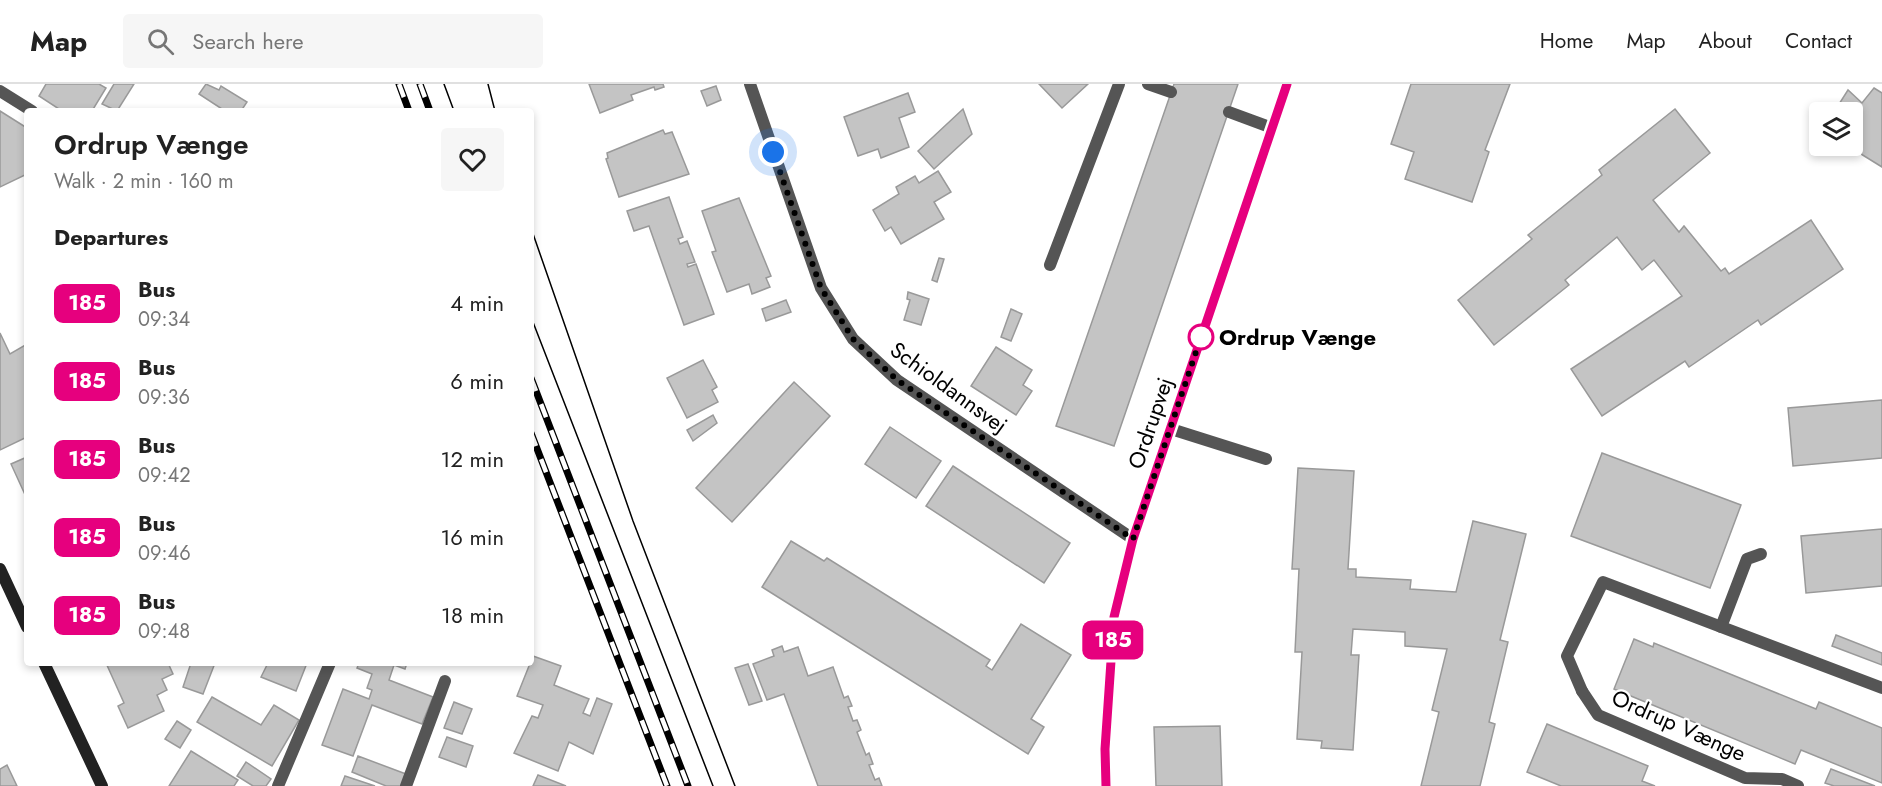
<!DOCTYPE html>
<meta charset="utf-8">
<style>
body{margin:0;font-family:Jost,sans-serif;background:#f6f6f6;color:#222;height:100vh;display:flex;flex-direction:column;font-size:22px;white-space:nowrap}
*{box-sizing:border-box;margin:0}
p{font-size:20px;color:#767676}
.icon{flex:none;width:33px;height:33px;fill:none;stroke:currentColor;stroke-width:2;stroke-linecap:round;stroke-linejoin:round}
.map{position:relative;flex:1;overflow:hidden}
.sheet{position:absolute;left:24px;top:24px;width:510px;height:558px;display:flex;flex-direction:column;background:#fff;border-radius:6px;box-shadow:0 3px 9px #0003}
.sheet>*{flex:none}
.badge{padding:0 12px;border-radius:9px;font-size:21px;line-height:39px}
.controls{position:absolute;left:1809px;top:18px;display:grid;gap:12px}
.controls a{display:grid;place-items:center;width:54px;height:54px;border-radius:6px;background:#fff;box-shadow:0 3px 9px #0003;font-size:30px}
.you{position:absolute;width:30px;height:30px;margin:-15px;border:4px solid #fff;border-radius:50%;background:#1a73e8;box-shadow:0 0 0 9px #1a73e833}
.map>.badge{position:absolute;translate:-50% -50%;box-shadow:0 0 0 3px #fff}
h2{padding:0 30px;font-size:22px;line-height:54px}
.round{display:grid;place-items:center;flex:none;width:63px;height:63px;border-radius:6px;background:#f6f6f6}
.head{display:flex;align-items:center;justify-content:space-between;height:102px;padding:0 30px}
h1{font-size:28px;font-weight:600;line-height:45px}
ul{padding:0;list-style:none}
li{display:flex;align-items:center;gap:18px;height:78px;padding:0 30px}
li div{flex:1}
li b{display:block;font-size:22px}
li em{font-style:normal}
li .badge{min-width:66px;font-weight:700;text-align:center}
header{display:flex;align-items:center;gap:36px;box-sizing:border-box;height:84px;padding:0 30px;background:#fff;border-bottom:2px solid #e0e0e0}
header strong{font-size:28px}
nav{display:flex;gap:33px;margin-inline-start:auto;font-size:21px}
.search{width:420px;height:54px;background:#f6f6f6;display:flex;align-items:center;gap:15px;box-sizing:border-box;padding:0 21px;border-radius:6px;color:#767676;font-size:22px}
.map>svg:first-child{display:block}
.building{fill:#c4c4c4;stroke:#999;stroke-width:1.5}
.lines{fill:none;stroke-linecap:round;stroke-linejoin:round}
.lane{stroke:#555;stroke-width:12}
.street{stroke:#555;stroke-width:12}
.secondary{stroke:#222;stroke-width:12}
.tram{stroke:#000;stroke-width:1.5}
.rail-casing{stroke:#000;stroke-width:7}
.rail{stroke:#fff;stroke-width:4.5;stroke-dasharray:14;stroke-linecap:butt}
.line-casing{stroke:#fff;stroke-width:14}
.line{stroke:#e6007e;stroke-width:9}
.walk{stroke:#000;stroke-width:6;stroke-dasharray:0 10.8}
.stop-dot{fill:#fff;stroke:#e6007e;stroke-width:3}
.labels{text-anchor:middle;stroke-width:4.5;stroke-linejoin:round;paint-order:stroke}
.stop-label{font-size:22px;font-weight:bold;fill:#000;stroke:#fff;text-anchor:start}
.street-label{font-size:22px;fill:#000;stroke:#fff}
</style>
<header>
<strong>Map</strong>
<div class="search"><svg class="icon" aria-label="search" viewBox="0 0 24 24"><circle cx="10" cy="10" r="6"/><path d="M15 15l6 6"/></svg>Search here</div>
<nav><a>Home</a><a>Map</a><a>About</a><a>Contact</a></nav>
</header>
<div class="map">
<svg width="1882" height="702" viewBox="0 0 1882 702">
<rect width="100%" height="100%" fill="#fff"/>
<!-- building -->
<g class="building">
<polygon points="46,0 99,0 106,4 92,27 62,27 39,12"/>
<polygon points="114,0 134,0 117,27 102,20"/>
<polygon points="206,0 219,6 221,2 247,18 241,27 225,27 199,10"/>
<polygon points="589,0 663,0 664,3 655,6 654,3 631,11 633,16 600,29"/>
<polygon points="1039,0 1088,0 1062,24"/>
<polygon points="1174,0 1238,0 1114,362 1056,342"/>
<polygon points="1411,0 1510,0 1485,66 1489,68 1472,118 1405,95 1414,68 1391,60"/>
<polygon points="716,2 721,16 707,22 701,7"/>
<polygon points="1874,4 1882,9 1882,83 1848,62 1852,62 1852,28 1834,28 1848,6 1862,19"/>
<polygon points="908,9 915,28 899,34 909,63 881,74 878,65 858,72 844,33"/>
<polygon points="963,25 972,50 934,85 918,67"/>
<polygon points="1675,25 1710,69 1653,116 1679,148 1684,142 1721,187 1725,184 1729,190 1811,136 1843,185 1761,241 1758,236 1689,283 1685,277 1602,332 1571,285 1682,212 1654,176 1642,186 1617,153 1565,196 1569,201 1494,261 1458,216 1532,155 1528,151 1602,91 1599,86"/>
<polygon points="0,27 27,44 27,90 0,103"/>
<polygon points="663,46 665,50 672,48 689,90 619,113 606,75 608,74 607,69"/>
<polygon points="938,87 951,108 934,118 944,135 901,160 891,143 885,147 873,126 899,110 896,103 915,92 919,99"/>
<polygon points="669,113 683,153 678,155 680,160 687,157 695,178 687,180 688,183 696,180 714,230 684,241 649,142 634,147 627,127"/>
<polygon points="739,114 771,192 766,194 770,203 752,210 749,200 727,208 712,168 716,167 702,127"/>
<polygon points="939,174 944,175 937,198 932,196"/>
<polygon points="908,208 929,215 921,241 904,236 910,216 907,215"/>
<polygon points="786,216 791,228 766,237 762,225"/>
<polygon points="1011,225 1022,230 1011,257 1001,253"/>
<polygon points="0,249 10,270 27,260 27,353 0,366"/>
<polygon points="996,263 1032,286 1023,301 1032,307 1016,331 971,302"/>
<polygon points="703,276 717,303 712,306 718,318 687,334 667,294"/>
<polygon points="794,298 830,332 732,438 696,404"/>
<polygon points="1882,316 1882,374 1793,382 1788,324"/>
<polygon points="713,331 717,339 693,357 687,346"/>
<polygon points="890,343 941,377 916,414 865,380"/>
<polygon points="1602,369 1741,421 1710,504 1571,452"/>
<polygon points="27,373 27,415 11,380"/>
<polygon points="953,382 1070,459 1044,499 926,422"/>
<polygon points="1298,384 1354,387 1348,485 1356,485 1356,493 1411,496 1410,505 1456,508 1473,437 1526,450 1500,556 1508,558 1489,638 1495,640 1480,702 1421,702 1439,628 1432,626 1447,565 1405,562 1405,548 1353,545 1351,571 1359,571 1353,666 1321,664 1322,657 1297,655 1302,568 1295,568 1299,485 1292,485"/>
<polygon points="1882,445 1882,502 1806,509 1801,452"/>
<polygon points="791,457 824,477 827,474 990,576 986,582 992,586 1021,540 1071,571 1031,635 1044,643 1028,670 762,503"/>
<polygon points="1836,551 1882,569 1882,581 1832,562"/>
<polygon points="1634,555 1653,563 1654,559 1816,625 1819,618 1882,644 1882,699 1801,666 1795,680 1614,605"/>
<polygon points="782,562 784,568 798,563 808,592 833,583 844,614 848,612 852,622 848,623 853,637 857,636 861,646 857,648 866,671 869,669 873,680 869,681 875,696 879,694 882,702 818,702 784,610 767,616 753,580 774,572 772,566"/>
<polygon points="533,572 561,582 554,601 589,615 583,629 590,632 597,614 612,620 593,670 569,658 558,687 514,669 532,632 538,634 543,621 517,612"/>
<polygon points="106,579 168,579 173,590 162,595 167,606 157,611 164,627 128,644 118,622 124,619"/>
<polygon points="191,579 215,579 203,610 183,603"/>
<polygon points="268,579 307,579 296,607 261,593"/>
<polygon points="359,579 407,579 405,585 394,581 389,596 433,613 422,640 372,621 353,672 322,661 343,605 369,615 372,606 367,604 372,590 357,584"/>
<polygon points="748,580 762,617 749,621 735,584"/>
<polygon points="212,613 261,641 274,621 299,636 272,682 197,638"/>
<polygon points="454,618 472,625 462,650 444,644"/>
<polygon points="177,637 191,646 180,664 165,655"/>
<polygon points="1547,640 1648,682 1642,697 1655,702 1561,702 1527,688"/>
<polygon points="1220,642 1222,702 1156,702 1154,643"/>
<polygon points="447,653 473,662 466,683 439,673"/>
<polygon points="191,667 238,696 234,702 169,702"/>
<polygon points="358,672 406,690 401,702 386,702 352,688"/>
<polygon points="246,678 271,695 266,702 253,702 237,692"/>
<polygon points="7,681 17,702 0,702 0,685"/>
<polygon points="1831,685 1875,702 1834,702 1825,699"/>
<polygon points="538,691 566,702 533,702"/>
<polygon points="345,692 375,702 341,702"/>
</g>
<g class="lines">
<!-- lane -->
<g class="lane">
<polyline points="1148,0 1171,8"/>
<polyline points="1229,28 1272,44"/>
<polyline points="1050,181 1119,0"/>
<polyline points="1171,345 1266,375"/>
<polyline points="1721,543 1747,475 1761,470"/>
<polyline points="1582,607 1598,631 1745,694 1782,695 1798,702"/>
</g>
<!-- street -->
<g class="street">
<polyline points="750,0 821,204 853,255 897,296 1133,455"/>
<polyline points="0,7 32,27"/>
<polyline points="1582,607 1567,572 1603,498 1882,604"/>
<polyline points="278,702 330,579"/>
<polyline points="406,702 445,597"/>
</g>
<!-- secondary -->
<g class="secondary">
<polyline points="0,485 27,543"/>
<polyline points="44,579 102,702"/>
<polyline points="1106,702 1105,665 1114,533 1133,455 1287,0"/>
</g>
<!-- tram -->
<g class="tram">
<polyline points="444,0 454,27"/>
<polyline points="488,0 495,27"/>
<polyline points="531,144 633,437 735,702"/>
<polyline points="531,233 713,702"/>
</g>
<defs>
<g id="rail">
<polyline points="399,0 409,27"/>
<polyline points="420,0 430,27"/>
<polyline points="531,294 688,702"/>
<polyline points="531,349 667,702"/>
</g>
</defs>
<!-- rail casing -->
<use href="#rail" class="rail-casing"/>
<!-- rail -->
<use href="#rail" class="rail"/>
</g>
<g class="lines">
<defs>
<polyline id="line" points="1106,702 1105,665 1114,533 1133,455 1287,0"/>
</defs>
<!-- line casing -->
<use href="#line" class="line-casing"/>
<!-- line -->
<use href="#line" class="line"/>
<!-- walk -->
<polyline class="walk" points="773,68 821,204 853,255 897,296 1133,455 1201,253"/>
</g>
<!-- markers -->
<circle class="stop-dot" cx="1201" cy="253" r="12"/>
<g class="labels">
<!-- stop labels -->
<g class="stop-label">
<text x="1219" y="261">Ordrup Vænge</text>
</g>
<!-- street labels -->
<g class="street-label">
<text transform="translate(949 303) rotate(36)" y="8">Schioldannsvej</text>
<text transform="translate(1150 339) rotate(-71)" y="8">Ordrupvej</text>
<text transform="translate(1679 641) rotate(24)" y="8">Ordrup Vænge</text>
</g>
</g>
</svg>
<div class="controls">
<a><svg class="icon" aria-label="layers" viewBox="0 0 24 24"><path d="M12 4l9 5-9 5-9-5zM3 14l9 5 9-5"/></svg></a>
</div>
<div class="you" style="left:773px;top:68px"></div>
<b class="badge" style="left:1113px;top:556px;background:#e6007e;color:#fff">185</b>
<section class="sheet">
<div class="head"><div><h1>Ordrup Vænge</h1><p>Walk · 2 min · 160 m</p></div><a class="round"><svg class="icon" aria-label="heart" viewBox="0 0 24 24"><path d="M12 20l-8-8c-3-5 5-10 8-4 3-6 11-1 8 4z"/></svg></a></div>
<h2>Departures</h2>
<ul>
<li><span class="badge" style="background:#e6007e;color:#fff">185</span><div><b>Bus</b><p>09:34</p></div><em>4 min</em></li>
<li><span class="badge" style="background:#e6007e;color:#fff">185</span><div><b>Bus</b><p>09:36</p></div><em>6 min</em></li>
<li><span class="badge" style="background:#e6007e;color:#fff">185</span><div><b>Bus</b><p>09:42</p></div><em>12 min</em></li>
<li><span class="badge" style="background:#e6007e;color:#fff">185</span><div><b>Bus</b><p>09:46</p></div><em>16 min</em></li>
<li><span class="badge" style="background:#e6007e;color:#fff">185</span><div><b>Bus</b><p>09:48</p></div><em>18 min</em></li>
</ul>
</section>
</div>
